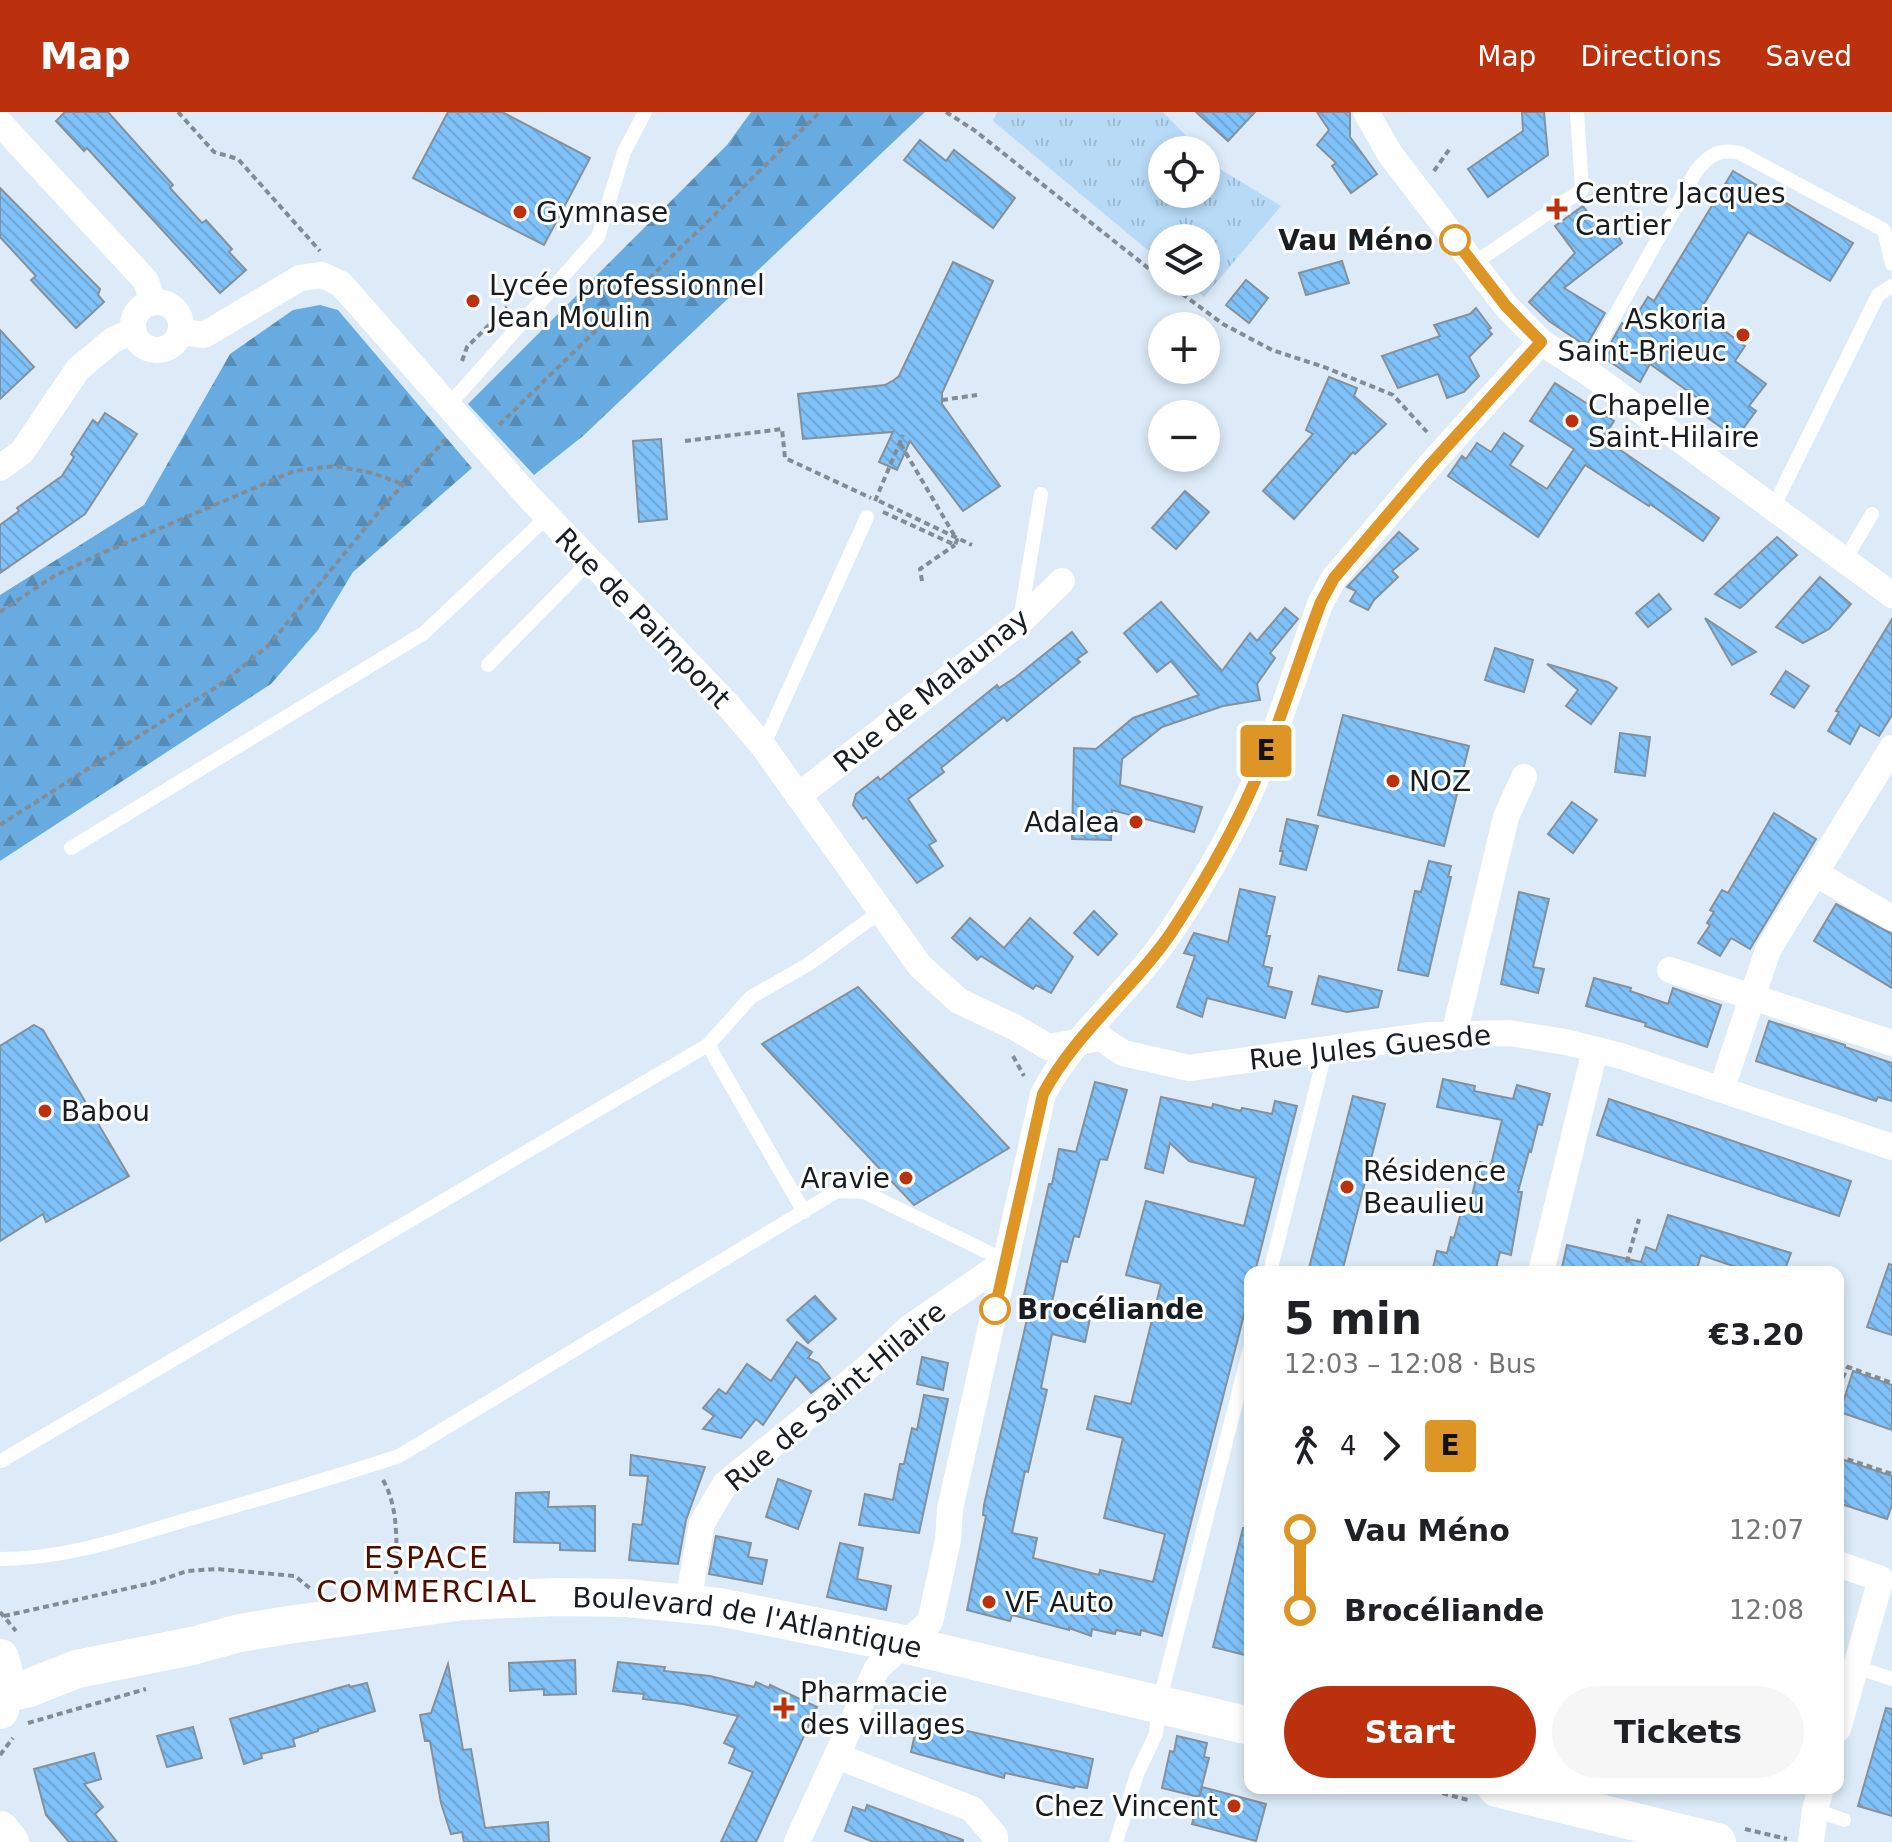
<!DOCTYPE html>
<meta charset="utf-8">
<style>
body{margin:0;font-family:"DejaVu Sans",sans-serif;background:#f6f6f6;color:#202124;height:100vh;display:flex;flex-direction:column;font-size:30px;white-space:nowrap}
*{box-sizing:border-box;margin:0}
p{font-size:26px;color:#757577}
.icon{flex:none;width:44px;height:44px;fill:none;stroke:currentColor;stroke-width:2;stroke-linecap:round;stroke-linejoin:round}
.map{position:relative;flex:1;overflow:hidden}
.drawer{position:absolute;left:1244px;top:1154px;width:600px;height:528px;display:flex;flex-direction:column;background:#fff;border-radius:16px;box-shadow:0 4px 12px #0003}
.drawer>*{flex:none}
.badge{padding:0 16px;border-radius:6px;font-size:28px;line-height:52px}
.fabs{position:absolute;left:1148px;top:24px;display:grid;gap:16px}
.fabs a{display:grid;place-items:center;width:72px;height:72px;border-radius:50%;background:#fff;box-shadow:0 4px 12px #0003;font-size:40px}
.map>.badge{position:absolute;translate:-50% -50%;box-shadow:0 0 0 4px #fff}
.legs{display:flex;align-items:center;gap:12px;height:88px;padding:0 40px;font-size:26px}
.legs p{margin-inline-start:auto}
.head{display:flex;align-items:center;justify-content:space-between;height:136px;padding:0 40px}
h1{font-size:44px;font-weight:700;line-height:60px}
.cta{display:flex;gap:16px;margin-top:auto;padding:16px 40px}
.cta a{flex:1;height:92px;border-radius:48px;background:#bb310e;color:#fff;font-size:32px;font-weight:700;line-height:92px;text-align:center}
.cta a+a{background:#f6f6f6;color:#202124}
ul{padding:0 40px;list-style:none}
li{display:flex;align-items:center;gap:28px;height:80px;font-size:30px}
li i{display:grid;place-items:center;width:12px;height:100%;margin:0 10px;background:currentColor}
li i::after{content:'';width:20px;height:20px;margin:-10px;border:6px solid;border-radius:50%;background:#fff}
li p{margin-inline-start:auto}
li:first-child i{background:linear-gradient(#0000 50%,currentColor 0)}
li:last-child i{background:linear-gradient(currentColor 50%,#0000 0)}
header{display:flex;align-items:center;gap:48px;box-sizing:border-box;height:112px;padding:0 40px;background:#bb310e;color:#fff}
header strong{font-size:38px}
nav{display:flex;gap:44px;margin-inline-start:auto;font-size:28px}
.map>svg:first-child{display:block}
.grass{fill:url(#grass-tufts)}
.forest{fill:url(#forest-firs)}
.building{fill:url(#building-back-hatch);stroke:#84919d;stroke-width:2}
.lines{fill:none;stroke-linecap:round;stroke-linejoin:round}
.path{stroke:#828c95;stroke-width:4;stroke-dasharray:6 4;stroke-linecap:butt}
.lane{stroke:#fff;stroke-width:14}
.street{stroke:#fff;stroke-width:26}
.secondary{stroke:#fff;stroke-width:38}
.line-1-casing{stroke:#fff;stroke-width:18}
.line-1{stroke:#dd9525;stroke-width:12}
.poi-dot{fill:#bb310e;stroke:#fff;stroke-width:3}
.stop-1-dot{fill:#fff;stroke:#dd9525;stroke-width:4}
.labels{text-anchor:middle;stroke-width:6;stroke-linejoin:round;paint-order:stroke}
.poi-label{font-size:28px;fill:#181d22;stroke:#fff;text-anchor:start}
.stop-label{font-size:28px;font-weight:bold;fill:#181d22;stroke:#fff;text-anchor:end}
.street-label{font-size:28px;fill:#181d22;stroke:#fff}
.neighbourhood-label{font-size:30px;letter-spacing:2px;fill:#500e01;stroke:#fff}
</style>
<header>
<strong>Map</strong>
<nav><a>Map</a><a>Directions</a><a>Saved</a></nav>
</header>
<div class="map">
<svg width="1892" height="1730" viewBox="0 0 1892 1730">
<defs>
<pattern id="grass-tufts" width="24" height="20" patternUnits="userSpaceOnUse" patternTransform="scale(2)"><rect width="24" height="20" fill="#b7daf7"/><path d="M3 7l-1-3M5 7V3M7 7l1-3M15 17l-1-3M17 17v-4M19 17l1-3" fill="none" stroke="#9dbbd3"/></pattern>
<pattern id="forest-firs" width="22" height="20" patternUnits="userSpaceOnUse" patternTransform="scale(2)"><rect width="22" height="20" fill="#68abe0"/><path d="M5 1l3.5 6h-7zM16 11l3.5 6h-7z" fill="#558bb5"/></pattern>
<pattern id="building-back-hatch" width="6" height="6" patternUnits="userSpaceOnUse" patternTransform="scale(2)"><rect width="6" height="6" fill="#7fc2f9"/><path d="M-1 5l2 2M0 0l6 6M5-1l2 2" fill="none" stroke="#6da6d5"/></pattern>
</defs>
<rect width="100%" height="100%" fill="#dcebf7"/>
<!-- grass -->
<polygon class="grass" points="997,0 1163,0 1200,38 1162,38 1162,82 1206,82 1206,44 1215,54 1281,94 1204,185 1186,170 1206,170 1206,126 1162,126 1162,150 993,9"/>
<!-- forest -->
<g class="forest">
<polygon points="751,0 925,0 583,324 534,363 468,292 727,33"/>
<polygon points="320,193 338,198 472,356 353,460 318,518 271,572 0,749 0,483 144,393 230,242 293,198"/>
</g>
<!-- building -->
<g class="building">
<polygon points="65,0 108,0 173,73 170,76 202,111 206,108 232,137 229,140 246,158 220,181 87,36 84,39 56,9"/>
<polygon points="448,0 502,0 590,46 544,133 413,66"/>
<polygon points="1196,0 1255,0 1228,29"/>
<polygon points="1317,0 1350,0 1350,25 1377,62 1351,81 1332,54 1336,51 1317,33 1329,18"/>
<polygon points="1522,0 1544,0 1548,43 1488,85 1468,57 1523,19"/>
<polygon points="920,28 946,49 954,38 1015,86 993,116 904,48"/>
<polygon points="1733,59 1853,131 1830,169 1748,120 1699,200 1745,234 1735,249 1766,272 1749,294 1756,299 1736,326 1697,298 1703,290 1650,252 1640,270 1603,245 1622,211 1629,215 1648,185 1654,189"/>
<polygon points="0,76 100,177 98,183 104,190 76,216 31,168 36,164 0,125"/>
<polygon points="1583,94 1602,120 1612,113 1622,131 1564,176 1605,201 1586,234 1549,209 1529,190 1575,141 1555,114"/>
<polygon points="1342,149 1349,171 1306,183 1299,161"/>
<polygon points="953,150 993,169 942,281 942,292 1000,374 963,399 910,329 897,358 879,350 893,320 803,327 798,282 885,273 894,268 899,264"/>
<polygon points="1246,168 1268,186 1249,211 1226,193"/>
<polygon points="1476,196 1491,216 1488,218 1492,222 1469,245 1479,264 1464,280 1447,286 1438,262 1398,276 1382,244 1440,224 1434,213 1470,202"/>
<polygon points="0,218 34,255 0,287"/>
<polygon points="1329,265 1357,276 1354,284 1386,312 1355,342 1353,340 1294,407 1263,379 1313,322 1306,318"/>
<polygon points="1555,271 1614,309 1603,326 1719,406 1703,429 1650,392 1649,394 1585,353 1538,425 1448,364 1462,344 1466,347 1477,331 1491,340 1504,321 1523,334 1510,353 1547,377 1574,337 1530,309"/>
<polygon points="105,301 137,322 85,402 0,461 0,413 19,399 17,396 62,364 74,345 71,342 93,308 98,312"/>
<polygon points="661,327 667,407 639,410 633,329"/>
<polygon points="1185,379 1209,400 1176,437 1152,416"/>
<polygon points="1399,420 1418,437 1392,459 1398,465 1374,488 1368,498 1350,489 1356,479 1347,475"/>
<polygon points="1777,425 1797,443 1745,492 1740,496 1715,482"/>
<polygon points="1820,465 1851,492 1829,517 1803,531 1776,515"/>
<polygon points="1659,482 1671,497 1648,515 1636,501"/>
<polygon points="1161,490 1222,559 1250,521 1257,529 1285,496 1298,507 1270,541 1275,546 1257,572 1260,588 1223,594 1162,615 1122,647 1120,673 1202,695 1194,720 1112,698 1111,728 1072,727 1074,636 1096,637 1133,606 1199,583 1171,549 1157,560 1124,521"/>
<polygon points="1705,506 1756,540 1732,553"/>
<polygon points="1892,507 1892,603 1879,624 1860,613 1850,632 1828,619 1839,600 1836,599"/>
<polygon points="1072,520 1087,540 1077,547 1080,550 1007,609 1004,605 941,656 944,660 908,687 936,729 929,733 943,754 917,771 866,705 863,707 853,693 856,682 878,665 880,668 997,573 999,576 1016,565"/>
<polygon points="1495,536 1533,548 1524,580 1485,568"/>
<polygon points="1547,552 1608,570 1617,576 1591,612 1566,594 1578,578"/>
<polygon points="1786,559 1809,574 1794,596 1771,582"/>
<polygon points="1343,603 1469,634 1444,734 1318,703"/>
<polygon points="1620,621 1650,625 1645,664 1615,660"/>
<polygon points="1572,690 1597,708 1573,741 1548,722"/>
<polygon points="1774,701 1816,727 1750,837 1731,826 1720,844 1698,831 1710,813 1707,811 1714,800 1710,798 1722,778 1728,781"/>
<polygon points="1287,707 1318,714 1306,758 1280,752 1283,739 1280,739"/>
<polygon points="1429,749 1451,754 1448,765 1451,765 1428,864 1398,858 1415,779 1421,780"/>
<polygon points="1240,777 1275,785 1266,824 1270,824 1263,854 1272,856 1268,874 1292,880 1285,906 1207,886 1202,905 1177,895 1195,844 1184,841 1194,821 1228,830"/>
<polygon points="1519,780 1549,787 1533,855 1544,857 1538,881 1501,872"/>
<polygon points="1836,792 1892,822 1892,876 1814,829"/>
<polygon points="1094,799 1117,822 1098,843 1074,821"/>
<polygon points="970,806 1004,836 1030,806 1073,845 1051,881 1036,873 1033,877 981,844 977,848 952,826"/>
<polygon points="1319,864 1382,879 1378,895 1347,900 1312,892"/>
<polygon points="1594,866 1631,876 1630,879 1668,892 1673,876 1721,893 1707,935 1645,914 1646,911 1586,894"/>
<polygon points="858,875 1009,1036 914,1093 762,932"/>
<polygon points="1769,909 1845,933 1845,935 1892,951 1892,989 1878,985 1876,989 1756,949"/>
<polygon points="34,913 43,918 129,1064 46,1110 43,1102 0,1129 0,934"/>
<polygon points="1443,967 1475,974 1474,979 1513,987 1517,973 1550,982 1542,1013 1538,1012 1531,1040 1529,1039 1518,1080 1522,1080 1511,1143 1500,1140 1495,1160 1432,1160 1437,1139 1447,1141 1451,1125 1454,1126 1465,1087 1471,1088 1480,1050 1491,1053 1502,1008 1437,995"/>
<polygon points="1095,970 1127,978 1107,1048 1100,1047 1079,1125 1074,1124 1067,1150 1061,1149 1052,1190 1059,1191 1057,1199 1090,1206 1085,1230 1052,1222 1041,1276 1047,1278 1028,1360 1025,1359 1012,1421 1037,1426 1033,1446 1099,1463 1100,1458 1153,1470 1165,1422 1104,1406 1123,1326 1087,1317 1095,1284 1131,1292 1161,1172 1126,1163 1146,1089 1244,1114 1256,1066 1189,1049 1170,1031 1163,1061 1145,1056 1161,985 1212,996 1213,992 1241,999 1242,996 1272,1002 1275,989 1297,994 1255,1160 1250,1160 1250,1179 1162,1524 1141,1518 1140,1523 1116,1518 1115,1522 1092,1517 1091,1524 1069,1516 1069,1518 1012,1503 1010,1509 967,1498 986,1404 983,1403 984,1393 1028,1203 1020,1201 1049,1072 1052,1072 1059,1037 1076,1040"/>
<polygon points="1353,984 1385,992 1342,1160 1308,1160"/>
<polygon points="1609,987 1851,1069 1839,1104 1597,1023"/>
<polygon points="1668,1103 1791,1141 1784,1160 1741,1160 1742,1157 1701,1143 1696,1160 1561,1160 1567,1133 1641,1150 1646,1135 1656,1139"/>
<polygon points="1889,1152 1892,1153 1892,1223 1867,1215"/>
<polygon points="815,1184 836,1207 808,1231 787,1208"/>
<polygon points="797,1230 812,1240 808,1246 818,1251 830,1266 811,1281 796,1264 763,1313 756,1307 741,1326 703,1317 714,1304 703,1296 719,1277 726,1282 747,1252 771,1269"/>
<polygon points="922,1245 948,1251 943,1278 917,1272"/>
<polygon points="1853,1259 1892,1273 1892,1318 1840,1300"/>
<polygon points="924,1283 948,1287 919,1421 859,1413 865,1382 893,1388 900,1352 904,1352 912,1316 917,1318"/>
<polygon points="631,1343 705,1355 686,1408 678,1452 629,1448 633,1412 642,1413 648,1364 630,1363"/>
<polygon points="1838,1346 1892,1364 1892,1393 1887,1407 1838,1391"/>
<polygon points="778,1367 811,1379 798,1417 766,1405"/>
<polygon points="549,1380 548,1395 595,1394 595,1439 560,1438 560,1431 514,1430 516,1381"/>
<polygon points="1243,1416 1250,1417 1250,1524 1245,1543 1213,1535"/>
<polygon points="716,1424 751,1431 748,1445 767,1448 762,1472 709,1462"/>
<polygon points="840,1431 863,1436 857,1467 891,1474 886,1498 827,1485"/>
<polygon points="575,1548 576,1582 544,1583 544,1577 510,1579 509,1551"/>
<polygon points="618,1550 665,1555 664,1559 710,1564 754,1575 756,1570 769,1576 770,1573 817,1595 756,1730 721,1730 753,1660 729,1651 735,1636 724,1631 738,1604 683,1592 643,1587 644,1582 613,1579"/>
<polygon points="448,1552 463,1638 471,1637 485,1716 548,1710 549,1730 464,1730 462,1720 451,1722 441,1691 430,1629 425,1629 420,1603 431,1601"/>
<polygon points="367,1571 375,1599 318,1617 318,1619 293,1627 295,1634 261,1642 262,1646 244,1652 230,1607 349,1573 350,1575"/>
<polygon points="1886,1596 1892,1597 1892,1704 1858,1694"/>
<polygon points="918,1608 1093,1647 1087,1676 1075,1674 1074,1676 1005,1661 1004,1666 911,1640"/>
<polygon points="193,1615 202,1646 167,1655 157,1624"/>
<polygon points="1177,1624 1207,1631 1204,1645 1209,1646 1199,1685 1162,1676 1170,1639 1174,1640"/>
<polygon points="94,1641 101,1667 84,1672 103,1695 95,1702 117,1730 69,1730 46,1703 34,1657"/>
<polygon points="1202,1675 1266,1692 1256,1729 1192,1712"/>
<polygon points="867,1693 963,1728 963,1730 874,1730 845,1719 853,1695 865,1699"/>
</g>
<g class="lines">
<!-- path -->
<g class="path">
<polyline points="178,0 214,40 238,47 320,139"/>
<polyline points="946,0 974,18 1162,167"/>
<polyline points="1434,59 1451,35"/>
<polyline points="1166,170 1223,212 1272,238 1324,255 1393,283 1427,320"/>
<polyline points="462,249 467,235 507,195"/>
<polyline points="942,288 977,283"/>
<polyline points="499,313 820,0"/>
<polyline points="685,329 782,317 785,346 871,386"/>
<polyline points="875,389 903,323"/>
<polyline points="879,389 972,433"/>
<polyline points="883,400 955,433 957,428 900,331"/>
<polyline points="922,469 920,457 955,433"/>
<polyline points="0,500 54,464 98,443 294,359 334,354 373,361 402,372"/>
<polyline points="0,713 224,570 269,533 386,391 447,326"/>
<polyline points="1013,944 1024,964"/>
<polyline points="1624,1160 1639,1107"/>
<polyline points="1838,1249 1848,1255 1892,1271"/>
<polyline points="1838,1275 1848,1255"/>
<polyline points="1838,1344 1892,1362"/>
<path d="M 383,1368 C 400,1398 396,1435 396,1469"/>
<polyline points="0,1500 16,1519"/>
<polyline points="4,1504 152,1471 187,1459 217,1457 295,1464 312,1478"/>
<polyline points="28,1611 146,1577"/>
<polyline points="0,1643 13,1626"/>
<polyline points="1423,1676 1468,1688"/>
<polyline points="1745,1717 1787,1727"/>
</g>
<!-- lane -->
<g class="lane">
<polyline points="1473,152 1582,78 1577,0"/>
<path d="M 1584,259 L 1696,59 C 1709,43 1720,36 1740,41 L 1884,118 L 1892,152"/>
<polyline points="448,294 598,125 624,40 645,0"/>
<polyline points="1773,396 1878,183 1892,174"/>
<polyline points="1845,448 1872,402"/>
<polyline points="1020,508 1041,382"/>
<polyline points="488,553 589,450"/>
<polyline points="763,634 867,405"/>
<polyline points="71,736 424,521 547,405"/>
<polyline points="708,933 804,1100"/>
<polyline points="1270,1160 1326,937"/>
<polyline points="1,1349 708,933 751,885 807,853 880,800"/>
<path d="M 0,1447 C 65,1447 125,1426 186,1408 C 257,1388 329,1367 399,1344 L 837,1079 L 864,1080 L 1006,1149"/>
<polyline points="1856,1555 1892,1567"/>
<polyline points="1815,1698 1844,1708"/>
<polyline points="1116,1730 1137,1662 1156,1622 1159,1591 1250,1236"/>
</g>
<!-- street -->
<g class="street">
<polyline points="1366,0 1390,42 1506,194 1541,230 1596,266 1892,483"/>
<polyline points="0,11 146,169 153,190"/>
<circle cx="157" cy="214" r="24"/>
<polyline points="181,220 204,223 300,166 322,163 341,172 528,384 727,592 763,634 920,854 959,889 1016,916 1048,935 1101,926 1123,941 1189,956 1430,923 1509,921 1566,930 1621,944 1892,1035"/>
<polyline points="0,356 22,340 78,257 113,228 132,219"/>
<polyline points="798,684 1019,511 1062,469"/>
<polyline points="1815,761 1892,806"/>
<polyline points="1670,858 1892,931"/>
<polyline points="1454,923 1506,705 1524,665"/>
<polyline points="1722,976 1768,838 1892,636"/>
<polyline points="1541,1160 1595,938"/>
<polyline points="1838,1452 1881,1467 1838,1617"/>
<polyline points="688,1490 702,1411 725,1372 868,1255 909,1216 1006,1149"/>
<polyline points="837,1644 972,1697 995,1724 995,1730"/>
<path d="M 797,1730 L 877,1556 L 930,1510 L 948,1428 L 950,1397 L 1043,982 C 1075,921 1132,878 1170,821 C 1198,780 1225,734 1246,689 C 1276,626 1296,556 1321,490 L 1334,466 L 1431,352 L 1541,230"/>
<polyline points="1811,1730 1815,1698 1821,1676"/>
</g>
<!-- secondary -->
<g class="secondary">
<polyline points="0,1546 5,1565 0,1598"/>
<path id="s1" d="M 4,1582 L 29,1576 L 77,1557 L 192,1534 L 240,1521 L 288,1513 L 465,1489 L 557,1485 L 626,1486 L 719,1495 L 903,1532 L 1250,1614"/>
<polyline points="1497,1676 1717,1730"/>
<polyline points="0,1718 10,1730"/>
</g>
</g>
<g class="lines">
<defs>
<path id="line-1" d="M 995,1197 L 1043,982 C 1075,921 1132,878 1171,821 C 1198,780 1225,734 1246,689 C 1276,625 1296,556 1321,490 L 1334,466 L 1431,352 L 1541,230 L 1506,194 L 1455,128"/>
</defs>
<!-- line-1 casing -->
<use href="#line-1" class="line-1-casing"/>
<!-- line-1 -->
<use href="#line-1" class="line-1"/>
</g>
<!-- markers -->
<g class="poi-dot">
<path d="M1553 85h8v8h8v8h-8v8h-8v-8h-8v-8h8z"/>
<circle cx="520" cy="100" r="8"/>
<circle cx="473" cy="189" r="8"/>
<circle cx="1743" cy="223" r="8"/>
<circle cx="1572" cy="309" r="8"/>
<circle cx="1393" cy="669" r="8"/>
<circle cx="1136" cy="710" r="8"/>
<circle cx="45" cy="999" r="8"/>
<circle cx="906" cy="1066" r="8"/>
<circle cx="1347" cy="1075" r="8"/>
<circle cx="989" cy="1490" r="8"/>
<path d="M780 1584h8v8h8v8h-8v8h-8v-8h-8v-8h8z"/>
<circle cx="1234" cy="1694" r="8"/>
</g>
<g class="stop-1-dot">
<circle cx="1455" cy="128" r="14"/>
<circle cx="995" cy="1197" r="14"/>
</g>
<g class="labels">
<!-- poi labels -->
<g class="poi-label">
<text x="1575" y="91">Centre Jacques<tspan x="1575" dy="32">Cartier</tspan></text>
<text x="536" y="110">Gymnase</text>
<text x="489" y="183">Lycée professionnel<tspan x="489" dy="32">Jean Moulin</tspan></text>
<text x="1727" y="217" text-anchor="end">Askoria<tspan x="1727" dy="32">Saint-Brieuc</tspan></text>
<text x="1588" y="303">Chapelle<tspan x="1588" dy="32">Saint-Hilaire</tspan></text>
<text x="1409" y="679">NOZ</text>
<text x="1120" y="720" text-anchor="end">Adalea</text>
<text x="61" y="1009">Babou</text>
<text x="1363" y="1069">Résidence<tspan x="1363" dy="32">Beaulieu</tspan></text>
<text x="890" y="1076" text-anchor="end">Aravie</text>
<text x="1005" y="1500">VF Auto</text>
<text x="800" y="1590">Pharmacie<tspan x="800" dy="32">des villages</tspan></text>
<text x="1218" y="1704" text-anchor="end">Chez Vincent</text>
</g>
<!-- stop labels -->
<g class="stop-label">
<text x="1433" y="138">Vau Méno</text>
<text x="1017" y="1207" text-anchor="start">Brocéliande</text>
</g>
<!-- street labels -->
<g class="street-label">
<text transform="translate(643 506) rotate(46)" y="10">Rue de Paimpont</text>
<text transform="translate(931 578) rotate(-39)" y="10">Rue de Malaunay</text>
<text transform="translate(1370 935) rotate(-6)" y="10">Rue Jules Guesde</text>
<text transform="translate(835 1284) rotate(-40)" y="10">Rue de Saint-Hilaire</text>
<text dy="10" stroke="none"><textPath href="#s1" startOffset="756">Boulevard de l'Atlantique</textPath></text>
</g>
<!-- neighbourhood labels -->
<g class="neighbourhood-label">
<text x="427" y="1456">ESPACE<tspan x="427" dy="34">COMMERCIAL</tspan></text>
</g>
</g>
</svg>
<div class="fabs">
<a><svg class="icon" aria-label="locate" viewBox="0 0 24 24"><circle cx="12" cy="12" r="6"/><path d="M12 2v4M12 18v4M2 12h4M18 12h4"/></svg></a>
<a><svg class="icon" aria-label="layers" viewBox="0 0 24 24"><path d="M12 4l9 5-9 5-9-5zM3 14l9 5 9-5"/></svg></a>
<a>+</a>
<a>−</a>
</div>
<b class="badge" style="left:1266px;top:639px;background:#dd9525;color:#111">E</b>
<section class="drawer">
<div class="head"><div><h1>5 min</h1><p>12:03 – 12:08 · Bus</p></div><b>€3.20</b></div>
<div class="legs"><svg class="icon" aria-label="walk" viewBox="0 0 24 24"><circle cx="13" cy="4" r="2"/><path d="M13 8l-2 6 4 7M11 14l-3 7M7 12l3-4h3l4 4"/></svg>4<svg class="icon" aria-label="forward" viewBox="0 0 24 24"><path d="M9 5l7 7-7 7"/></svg><b class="badge" style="background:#dd9525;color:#111">E</b></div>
<ul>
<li><i style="color:#dd9525"></i><b>Vau Méno</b><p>12:07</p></li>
<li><i style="color:#dd9525"></i><b>Brocéliande</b><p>12:08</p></li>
</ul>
<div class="cta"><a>Start</a><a>Tickets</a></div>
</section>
</div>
